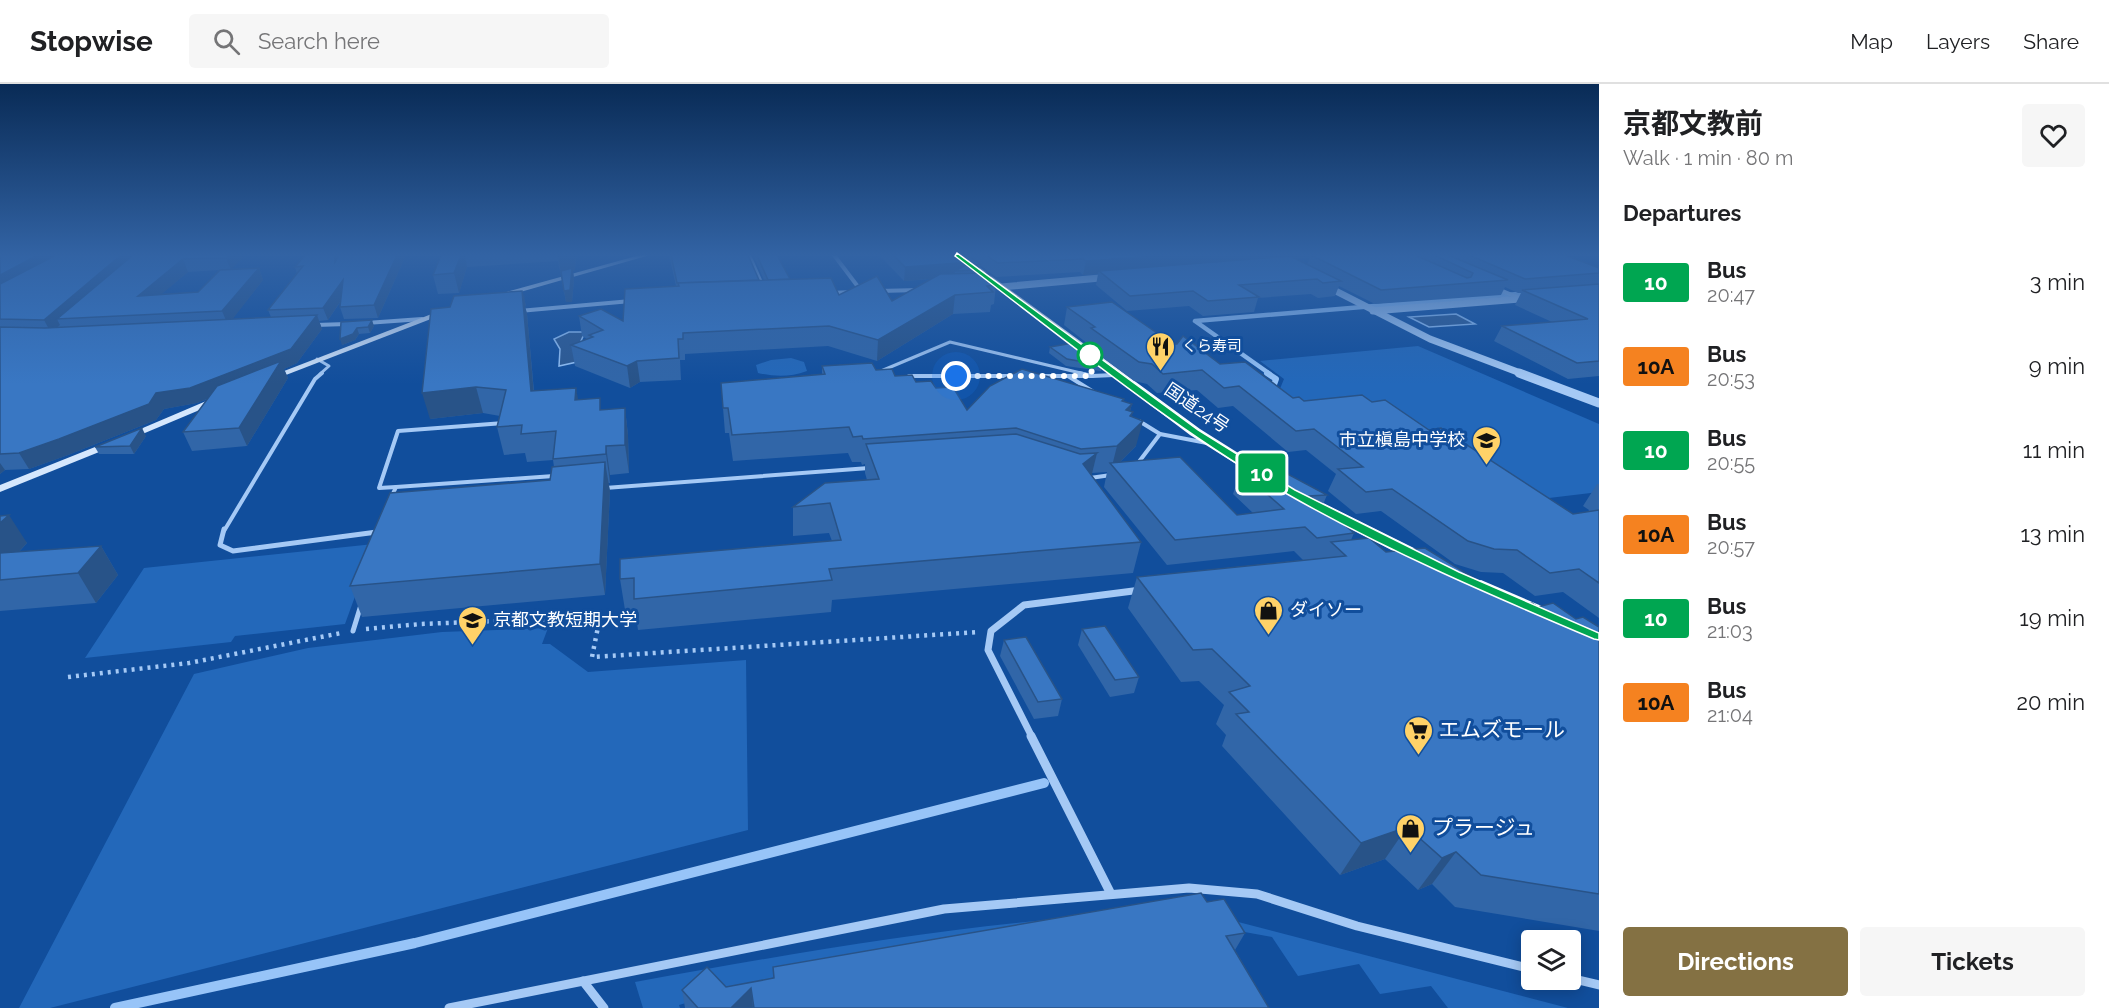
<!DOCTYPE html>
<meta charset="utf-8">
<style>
body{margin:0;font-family:Raleway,"Noto Sans JP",sans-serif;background:#f6f6f6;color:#202124;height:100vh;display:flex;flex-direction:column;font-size:22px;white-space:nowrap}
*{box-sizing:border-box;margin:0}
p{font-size:20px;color:#757577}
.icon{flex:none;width:33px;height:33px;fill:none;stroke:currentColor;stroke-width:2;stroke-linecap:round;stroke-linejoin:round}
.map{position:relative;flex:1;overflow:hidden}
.drawer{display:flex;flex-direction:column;background:#fff;width:510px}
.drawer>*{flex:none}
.badge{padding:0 12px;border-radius:4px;font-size:21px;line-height:39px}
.buttons{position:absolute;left:1521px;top:846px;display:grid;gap:12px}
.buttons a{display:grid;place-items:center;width:60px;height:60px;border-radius:6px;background:#fff;box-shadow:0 3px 15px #0003;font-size:30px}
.you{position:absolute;width:30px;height:30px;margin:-15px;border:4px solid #fff;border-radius:50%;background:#1a73e8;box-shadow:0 0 0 9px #1a73e833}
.map>.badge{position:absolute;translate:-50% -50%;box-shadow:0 0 0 3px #fff}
h2{padding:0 24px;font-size:22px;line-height:54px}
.round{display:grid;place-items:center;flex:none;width:63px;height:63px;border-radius:6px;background:#f6f6f6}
.head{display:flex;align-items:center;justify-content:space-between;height:102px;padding:0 24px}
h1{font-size:28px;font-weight:700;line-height:45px}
.primary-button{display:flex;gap:12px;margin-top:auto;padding:12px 24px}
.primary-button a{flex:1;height:69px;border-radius:6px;background:#847143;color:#fff;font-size:24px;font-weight:700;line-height:69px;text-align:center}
.primary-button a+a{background:#f6f6f6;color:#202124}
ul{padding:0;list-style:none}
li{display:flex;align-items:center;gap:18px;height:84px;padding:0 24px}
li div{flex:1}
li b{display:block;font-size:22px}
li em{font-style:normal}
li .badge{min-width:66px;font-weight:700;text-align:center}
header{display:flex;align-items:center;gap:36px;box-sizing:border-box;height:84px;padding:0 30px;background:#fff;border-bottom:2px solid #e0e0e0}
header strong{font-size:28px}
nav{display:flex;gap:33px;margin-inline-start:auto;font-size:21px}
.search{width:420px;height:54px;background:#f6f6f6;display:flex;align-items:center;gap:15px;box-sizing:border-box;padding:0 21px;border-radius:6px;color:#757577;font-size:22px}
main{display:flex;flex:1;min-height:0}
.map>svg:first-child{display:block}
.green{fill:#2368ba}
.water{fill:#2c5992;stroke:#97c4f8;stroke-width:1.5}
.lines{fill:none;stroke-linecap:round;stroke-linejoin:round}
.stream-far2{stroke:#97c4f8;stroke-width:4.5}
.stream-far1{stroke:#97c4f8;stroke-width:6}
.stream{stroke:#97c4f8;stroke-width:10}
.path{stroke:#a5c9f5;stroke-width:4.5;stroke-dasharray:3 5;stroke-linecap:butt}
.service-far2{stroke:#a5c9f5;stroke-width:3}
.service-far1{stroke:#a5c9f5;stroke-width:4}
.service{stroke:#a5c9f5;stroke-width:5}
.minor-far2{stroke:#a5c9f5;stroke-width:4}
.minor-far1{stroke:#a5c9f5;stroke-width:7}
.minor{stroke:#a5c9f5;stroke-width:9}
.tertiary-far1{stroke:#a5c9f5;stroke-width:7}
.tertiary{stroke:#a5c9f5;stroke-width:9}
.secondary{fill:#d5e7fd;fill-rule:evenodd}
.trunk{fill:#f8fbff;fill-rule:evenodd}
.wall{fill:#3166a8;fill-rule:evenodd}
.shaded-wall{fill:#285388}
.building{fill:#3977c3;stroke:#285388;stroke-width:1.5}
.line{fill:#00a651;stroke:#fff;stroke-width:1.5}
.walk{stroke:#fff;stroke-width:6;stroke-dasharray:0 10.8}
.stop-dot{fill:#fff;stroke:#00a651;stroke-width:3}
.labels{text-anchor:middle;stroke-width:6;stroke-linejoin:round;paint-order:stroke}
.far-poi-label{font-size:15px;fill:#fff;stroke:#114e9c;text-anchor:start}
.street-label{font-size:18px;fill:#fff;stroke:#114e9c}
.poi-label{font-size:18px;fill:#fff;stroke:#114e9c;text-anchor:start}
.near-poi-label{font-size:21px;fill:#fff;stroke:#114e9c;text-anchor:start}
</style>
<header>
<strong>Stopwise</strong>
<div class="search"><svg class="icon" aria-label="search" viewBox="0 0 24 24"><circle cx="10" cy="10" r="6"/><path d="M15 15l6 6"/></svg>Search here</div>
<nav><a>Map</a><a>Layers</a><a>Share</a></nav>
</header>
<main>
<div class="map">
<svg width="1599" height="924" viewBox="0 0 1599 924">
<rect width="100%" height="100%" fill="#114e9c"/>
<!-- green -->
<g class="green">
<polygon points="1418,262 1599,340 1599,408 1516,418 1313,333 1279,307 1284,295 1260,277"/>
<path d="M 791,274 L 804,278 L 807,287 C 790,293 776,293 758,289 L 756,281 L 771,276 Z"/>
<polygon points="374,460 345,540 235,552 231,558 85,574 144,484"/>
<polygon points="548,544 542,560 550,560 588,588 746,576 748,746 50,924 19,924 194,590 308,564 442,548"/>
<path d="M 1192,826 L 1568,924 L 1448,924 L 1431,902 L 1380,910 L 1359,880 L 1298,892 L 1272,853 L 1184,837 L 775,893 L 679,921 L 680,924 L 643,924 L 635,898 C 822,864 1002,833 1192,826 Z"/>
</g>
<!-- water -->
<g class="water">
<polygon points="1456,230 1475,240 1429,243 1409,233"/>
<polygon points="569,248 585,248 581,257 585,262 577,278 559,282 560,265 554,255"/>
</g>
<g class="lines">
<!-- stream-far2 -->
<polyline class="stream-far2" points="1270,290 1195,237 1528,209"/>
<!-- stream-far1 -->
<polyline class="stream-far1" points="1267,289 1276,295 1272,306"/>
<!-- stream -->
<polyline class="stream" points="115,924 415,859 1044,699"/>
<!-- path -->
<g class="path">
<polyline points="366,545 421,540 600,533 592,573 979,548"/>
<polyline points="68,593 189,579 341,549"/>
</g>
<!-- service-far2 -->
<g class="service-far2">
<polyline points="317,275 329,282 320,290"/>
<polyline points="881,287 950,258 1085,290"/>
</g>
<!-- service-far1 -->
<g class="service-far1">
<polyline points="1079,289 1092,292 1114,291"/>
<polyline points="909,292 1015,292"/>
<polyline points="1041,292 1092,292"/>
<polyline points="1068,292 1092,307"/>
<polyline points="1139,337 1160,350"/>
<polyline points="1138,379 1160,350 1207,359"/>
<polyline points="1090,394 1111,391"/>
<polyline points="396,403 379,404 398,347 504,339"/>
<polyline points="605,404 869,384"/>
<polyline points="391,414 396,403 554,392"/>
<polyline points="224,447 315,295 322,289"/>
</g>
<!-- service -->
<g class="service">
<polyline points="224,445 220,461 233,467 377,448"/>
<polyline points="353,547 361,521"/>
</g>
<!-- minor-far2 -->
<g class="minor-far2">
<polyline points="749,171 763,203"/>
<polyline points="834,171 862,208"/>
<polyline points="1498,205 1519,214"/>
<polyline points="878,207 919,206"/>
<polyline points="830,209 853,208"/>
<polyline points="519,227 631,217"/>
<polyline points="366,239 422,235"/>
<polyline points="315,241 347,240"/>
</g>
<!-- minor-far1 -->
<polyline class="minor-far1" points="1032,653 988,566 991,547 1024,521 1141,506"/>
<!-- minor -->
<g class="minor">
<polyline points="1031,652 1111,810"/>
<polyline points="1570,894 1599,901"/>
<polyline points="583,897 604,924"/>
<polyline points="449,924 944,825 1189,804 1257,810 1357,842 1532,885"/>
</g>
<!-- tertiary-far1 -->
<g class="tertiary-far1">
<polyline points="1324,201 1430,255 1523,290"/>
<polyline points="1001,203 1111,193"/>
<polyline points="1373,227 1531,214"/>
</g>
<!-- tertiary -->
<polyline class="tertiary" points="1519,289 1599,319"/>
<!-- secondary -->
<g class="secondary">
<polygon points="640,171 650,171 499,214 492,212"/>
<polygon points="442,226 449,228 273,296 270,297 266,294"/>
<polygon points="218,312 221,313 221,317 133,354 129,355 124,352"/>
<polygon points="110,357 115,360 114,362 0,408 0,401"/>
</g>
<!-- trunk -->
<g class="trunk">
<polygon points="952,171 963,171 1200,345 1273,391 1275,394 1273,397 1263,397 1190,351"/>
<polygon points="1309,412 1428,471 1430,475 1428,479 1416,479 1304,420 1301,417 1304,414"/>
<polygon points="1481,496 1551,526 1554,530 1551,534 1539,534 1475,506 1472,502 1475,498"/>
</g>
</g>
<!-- wall -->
<g class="wall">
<path d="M 0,171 L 245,171 L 231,185 L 259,184 L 263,196 L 232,235 L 271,233 L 268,226 L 297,190 L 295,183 L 305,171 L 337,171 L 338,173 L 339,171 L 406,171 L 378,234 L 344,235 L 340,223 L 341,217 L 328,236 L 319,237 L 322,245 L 297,279 L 284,285 L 288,294 L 247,362 L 192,367 L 183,348 L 208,315 L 197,319 L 164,325 L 156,336 L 68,371 L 29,385 L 5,386 L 0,390 ZM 219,186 L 198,208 L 161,210 L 188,188 Z"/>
<polygon points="441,171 576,171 575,186 573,187 574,195 572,218 566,218 558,177 467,183 459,209 438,210 433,191"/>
<path d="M 669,171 L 748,171 L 759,196 L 764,196 L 753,171 L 777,171 L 790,195 L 839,211 L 892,217 L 932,195 L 904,197 L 879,171 L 1448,171 L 1452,172 L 1452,171 L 1565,171 L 1599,184 L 1599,292 L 1568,295 L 1494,257 L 1502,242 L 1552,238 L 1515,221 L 1521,209 L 1518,209 L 1505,203 L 1501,211 L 1375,220 L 1339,202 L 1335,212 L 1318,214 L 1311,210 L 1258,214 L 1254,228 L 1203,232 L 1189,222 L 1127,227 L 1096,201 L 1098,190 L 1083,191 L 1080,188 L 996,193 L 980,181 L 979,189 L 996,201 L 994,220 L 991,221 L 990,228 L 953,230 L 877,277 L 828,262 L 685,270 L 685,276 L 680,276 L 681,296 L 640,298 L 630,304 L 575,282 L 571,261 L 587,255 L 582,252 L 579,232 L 623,237 L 676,202 ZM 1310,173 L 1307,181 L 1294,174 Z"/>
<polygon points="522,209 525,218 526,222 525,222 527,230 534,307 578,315 602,326 625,324 628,351 629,389 610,391 610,399 608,399 610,407 605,511 362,533 350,502 550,396 554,383 553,376 527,378 525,369 504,371 497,343 500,332 483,329 430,335 450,223"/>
<polygon points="1067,223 1173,260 1220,280 1293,314 1304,317 1372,318 1429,346 1573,430 1588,428 1589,426 1583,422 1597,400 1599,400 1599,534 1563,508 1535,512 1503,489 1481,488 1455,480 1381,427 1356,430 1328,407 1336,390 1306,366 1288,368 1233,322 1218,324 1197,306 1157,309 1147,300 1134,297 1087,262 1088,260 1064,241"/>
<polygon points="341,238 374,242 370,249 359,250 355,256 342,261"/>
<polygon points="1050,263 1102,281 1101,287 1066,282 1049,269"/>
<polygon points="822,282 876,286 936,304 967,326 1124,315 1123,318 1132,320 1130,327 1132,333 1136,362 1120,378 1237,431 1253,429 1233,410 1241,387 1327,411 1322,423 1354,449 1351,456 1386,468 1519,522 1538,523 1576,535 1599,543 1599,847 1455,823 1432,800 1418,806 1385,775 1340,791 1222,662 1226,651 1216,640 1224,621 1199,597 1181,598 1128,524 1137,493 1303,476 1294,467 1167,481 1104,403 1107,388 1092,389 1092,392 1141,458 1133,489 832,516 831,528 638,546 635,526 625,526 620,495 832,457 829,449 793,452 793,423 867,396 865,389 865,380 862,381 861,378 852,378 848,369 733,377 729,349 725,349 721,299 822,290"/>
<polygon points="146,352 134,370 99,370 95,363"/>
<polygon points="0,432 27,459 19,468 101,462 118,491 96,519 0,527"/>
<polygon points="1082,545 1139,593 1134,609 1110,613 1078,561"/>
<polygon points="1004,556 1062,615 1058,632 1034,635 1000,572"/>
<polygon points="1207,818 1245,849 1235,866 1269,924 685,924 682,906 726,903 773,894 773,883"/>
</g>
<!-- shaded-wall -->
<g class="shaded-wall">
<polygon points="38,171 67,171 0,207 0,191"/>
<polygon points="121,171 141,171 57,235 60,241 51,249 44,236"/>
<polygon points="229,171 245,171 231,186 226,174"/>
<polygon points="397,171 406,171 378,234 374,221"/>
<polygon points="461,171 465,171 467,183 459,209 454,189"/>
<polygon points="560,171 576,171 575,186 573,187 574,195 572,218 566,218 558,172"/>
<polygon points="1168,171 1335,171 1311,171 1310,173 1102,189 1099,187 1098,190 1083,191 1086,177"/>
<polygon points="183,175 188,188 144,225 138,212"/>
<polygon points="971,178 955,187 954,193 904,197 905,183"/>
<polygon points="259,184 263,196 228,241 222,227"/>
<polygon points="343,196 346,209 328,236 323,224"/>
<polygon points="524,209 525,218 526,222 525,222 527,230 536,334 465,227 523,213"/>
<polygon points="955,211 953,230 877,277 878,256"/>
<polygon points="317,231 322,245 297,279 284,285 288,294 247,362 239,344 274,288 197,319 164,325 156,336 68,371 29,385 19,369 156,309"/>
<polygon points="372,236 374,242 370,249 368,243"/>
<polygon points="357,244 359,250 355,256 342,261 340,255"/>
<polygon points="637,277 640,298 630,304 627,282"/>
<polygon points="476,303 483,329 430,335 422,309"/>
<polygon points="576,304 581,331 575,316"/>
<polygon points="1132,320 1125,345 1126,326"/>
<polygon points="625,324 628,351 629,389 625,361"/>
<polygon points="1133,328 1127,352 1143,337 1136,362 1114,384 1112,382 1117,362 1130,332"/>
<polygon points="142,344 146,352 134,370 130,362"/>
<polygon points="606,362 610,391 610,399 606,370"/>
<polygon points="1097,369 1090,398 1083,380"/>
<polygon points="605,378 610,407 605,511 600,480"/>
<polygon points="0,379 5,386 0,390"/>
<polygon points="9,431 27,459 1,487 0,494 0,439"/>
<polygon points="101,462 118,491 96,519 78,489"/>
<polygon points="1407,743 1385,775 1340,791 1361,759"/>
<polygon points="1456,768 1432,800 1418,806 1442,774"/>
<polygon points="751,904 753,924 731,924"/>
</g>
<!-- building -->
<g class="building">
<polygon points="0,171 38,171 0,191"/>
<polygon points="56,171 121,171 44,236 0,235 0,200"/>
<polygon points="133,171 229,171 226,174 183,175 138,212 198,208 220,186 259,184 222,227 57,235"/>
<polygon points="305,171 335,171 335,178 339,171 397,171 374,221 340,223 343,196 323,224 268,226 303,182 295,183"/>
<polygon points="441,171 461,171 454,189 433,191"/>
<polygon points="671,171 748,171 759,196 677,199"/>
<polygon points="757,171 777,171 790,195 768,196"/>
<polygon points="893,171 967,171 980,180 975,181 980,186 955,187 971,178 905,183"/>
<polygon points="986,171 1168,171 1086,177 1083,175 998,179"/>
<polygon points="1311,171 1415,171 1467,194 1471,193 1473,189 1434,171 1448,171 1508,196 1381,206"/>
<polygon points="1469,171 1565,171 1599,184 1599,189 1525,195"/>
<polygon points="1290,172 1341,197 1323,199 1317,195 1239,201 1259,213 1208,217 1193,207 1130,212 1099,187"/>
<polygon points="572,184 570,206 564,207 561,187"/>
<polygon points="988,189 996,201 987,202 993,208 955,211 878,256 829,242 683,249 683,255 678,255 679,274 637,277 627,282 571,261 593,253 589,251 603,246 579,232 601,225 623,237 625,205 679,202 678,199 831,194 839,211 877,192 892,217 940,190"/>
<polygon points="1599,200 1599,277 1577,279 1502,242 1588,235 1522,206"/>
<polygon points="522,207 531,307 576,304 575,316 600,314 600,326 625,324 625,361 606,362 606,370 553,375 556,347 521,350 522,341 497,343 506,306 476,303 422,309 431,225 450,223 454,212"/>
<polygon points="1112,218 1173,260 1177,260 1183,252 1220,280 1245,278 1293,314 1299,313 1304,317 1362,311 1372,318 1385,316 1429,346 1441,344 1573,430 1599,426 1599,499 1579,485 1550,489 1517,466 1494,465 1468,457 1392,405 1366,408 1338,385 1363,383 1314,345 1296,347 1239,302 1224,304 1202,286 1163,290 1152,280 1139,278 1091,244 1095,243 1067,223"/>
<polygon points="317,231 291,265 190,304 156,309 149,320 59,355 19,369 0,370 0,243 45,244"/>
<polygon points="372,236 368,243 357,244 353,250 340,255 341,238"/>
<polygon points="1073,259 1102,281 1067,275 1050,263"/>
<polygon points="281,277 239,344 183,348 217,302"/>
<polygon points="872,279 876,286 892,285 895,292 912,291 916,298 931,297 936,304 953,303 967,326 990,302 1022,285 1124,315 1122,317 1132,320 1126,326 1133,328 1130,332 1143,337 1117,362 1081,365 1016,344 863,355 862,352 853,353 849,343 732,351 728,324 723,324 721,299 825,290 822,282"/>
<polygon points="142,344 130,362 95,363"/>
<polygon points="1016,350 1080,370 1097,369 1083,380 1141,458 829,485 832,496 634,515 634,494 620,495 620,475 841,456 830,419 793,423 825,399 879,395 866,360"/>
<polygon points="1180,373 1237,431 1284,425 1241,387 1263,377 1327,411 1310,412 1354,449 1317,454 1305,443 1175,456 1110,379"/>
<polygon points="605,378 600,480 350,502 390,409 550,396 552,383"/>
<polygon points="9,431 0,439 0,432"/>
<polygon points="1369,454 1386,468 1425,464 1519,522 1532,519 1538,523 1553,519 1576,535 1583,533 1599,543 1599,810 1481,791 1456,768 1442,774 1407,743 1361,759 1236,630 1249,628 1229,608 1250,602 1212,565 1193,566 1137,493 1346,472 1331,458"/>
<polygon points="101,462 78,489 0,496 0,469"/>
<polygon points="1105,542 1139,593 1115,596 1082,545"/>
<polygon points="1026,553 1062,615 1038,618 1004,556"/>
<polygon points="1201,809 1207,818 1224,815 1245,849 1226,852 1269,924 754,924 751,904 731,924 698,924 682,906 707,883 726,903 774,894 773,883"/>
</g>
<!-- sky -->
<linearGradient id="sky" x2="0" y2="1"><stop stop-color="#092b56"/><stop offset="0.57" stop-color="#3263a4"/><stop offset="1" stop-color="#3263a4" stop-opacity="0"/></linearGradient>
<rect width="1599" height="300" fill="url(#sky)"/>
<!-- line -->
<path class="line" d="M 957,169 L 1198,346 L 1295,406 L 1459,488 L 1599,549 L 1599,556 L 1594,555 C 1490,511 1385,466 1287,410 C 1169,342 1063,254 955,172 Z"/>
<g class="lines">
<!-- walk -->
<polyline class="walk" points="956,292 1092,292 1090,271"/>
</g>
<!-- icons -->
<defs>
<symbol id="restaurant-pin" viewBox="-11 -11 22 30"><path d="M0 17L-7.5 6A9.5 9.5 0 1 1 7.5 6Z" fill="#ffd268" stroke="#114e9c"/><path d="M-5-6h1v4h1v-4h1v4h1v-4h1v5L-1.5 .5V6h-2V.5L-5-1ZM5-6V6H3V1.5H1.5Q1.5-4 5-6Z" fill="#111"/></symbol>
<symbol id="school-pin" viewBox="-11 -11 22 30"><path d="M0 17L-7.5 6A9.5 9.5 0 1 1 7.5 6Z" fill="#ffd268" stroke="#114e9c"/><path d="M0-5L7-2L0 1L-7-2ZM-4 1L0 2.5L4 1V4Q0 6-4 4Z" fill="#111"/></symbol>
<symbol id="shop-pin" viewBox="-11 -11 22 30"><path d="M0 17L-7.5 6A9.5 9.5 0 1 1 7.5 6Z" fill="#ffd268" stroke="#114e9c"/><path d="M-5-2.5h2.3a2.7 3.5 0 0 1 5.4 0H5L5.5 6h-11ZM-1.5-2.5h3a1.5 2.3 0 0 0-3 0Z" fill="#111"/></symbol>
<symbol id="university-pin" viewBox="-11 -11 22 30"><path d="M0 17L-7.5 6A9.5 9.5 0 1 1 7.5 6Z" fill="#ffd268" stroke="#114e9c"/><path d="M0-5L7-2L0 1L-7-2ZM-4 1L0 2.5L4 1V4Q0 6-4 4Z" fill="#111"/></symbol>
<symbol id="supermarket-pin" viewBox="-11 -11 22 30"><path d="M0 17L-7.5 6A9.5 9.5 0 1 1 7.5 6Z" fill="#ffd268" stroke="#114e9c"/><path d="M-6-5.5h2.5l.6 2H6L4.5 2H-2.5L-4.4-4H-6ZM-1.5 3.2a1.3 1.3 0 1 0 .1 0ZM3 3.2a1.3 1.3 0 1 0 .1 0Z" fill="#111"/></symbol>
</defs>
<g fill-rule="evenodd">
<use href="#restaurant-pin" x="1144" y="246" width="33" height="45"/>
<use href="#school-pin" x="1470" y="340" width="33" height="45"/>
<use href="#shop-pin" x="1252" y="510" width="33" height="45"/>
<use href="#university-pin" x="456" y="520" width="33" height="45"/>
<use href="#supermarket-pin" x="1402" y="630" width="33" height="45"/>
<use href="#shop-pin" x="1394" y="728" width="33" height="45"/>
</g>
<!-- markers -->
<circle class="stop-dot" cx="1090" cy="271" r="12"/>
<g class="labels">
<!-- far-poi labels -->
<g class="far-poi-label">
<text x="1182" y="267">くら寿司</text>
</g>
<!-- street labels -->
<g class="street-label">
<text transform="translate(1197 324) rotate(34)" y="6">国道24号</text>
</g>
<!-- poi labels -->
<g class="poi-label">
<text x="1465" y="362" text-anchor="end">市立槇島中学校</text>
<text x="1290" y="532">ダイソー</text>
<text x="493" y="542">京都文教短期大学</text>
</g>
<!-- near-poi labels -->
<g class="near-poi-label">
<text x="1439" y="653">エムズモール</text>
<text x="1432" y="751">プラージュ</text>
</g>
</g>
</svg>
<div class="buttons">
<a><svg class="icon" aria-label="layers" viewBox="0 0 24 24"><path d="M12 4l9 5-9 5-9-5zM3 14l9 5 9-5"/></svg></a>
</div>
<div class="you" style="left:956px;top:292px"></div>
<b class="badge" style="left:1262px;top:389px;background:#00a651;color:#fff">10</b>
</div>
<section class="drawer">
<div class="head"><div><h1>京都文教前</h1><p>Walk · 1 min · 80 m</p></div><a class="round"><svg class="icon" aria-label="heart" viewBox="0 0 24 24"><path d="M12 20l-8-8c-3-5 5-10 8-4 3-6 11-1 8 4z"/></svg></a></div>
<h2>Departures</h2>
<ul>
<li><span class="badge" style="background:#00a651;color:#fff">10</span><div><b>Bus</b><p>20:47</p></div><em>3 min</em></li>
<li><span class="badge" style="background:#f58220;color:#111">10A</span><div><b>Bus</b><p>20:53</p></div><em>9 min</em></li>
<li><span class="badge" style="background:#00a651;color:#fff">10</span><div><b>Bus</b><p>20:55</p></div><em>11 min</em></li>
<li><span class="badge" style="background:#f58220;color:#111">10A</span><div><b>Bus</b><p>20:57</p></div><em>13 min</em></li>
<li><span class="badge" style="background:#00a651;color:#fff">10</span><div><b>Bus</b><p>21:03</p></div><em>19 min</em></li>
<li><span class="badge" style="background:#f58220;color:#111">10A</span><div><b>Bus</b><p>21:04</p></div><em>20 min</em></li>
</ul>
<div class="primary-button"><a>Directions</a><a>Tickets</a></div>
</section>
</main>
